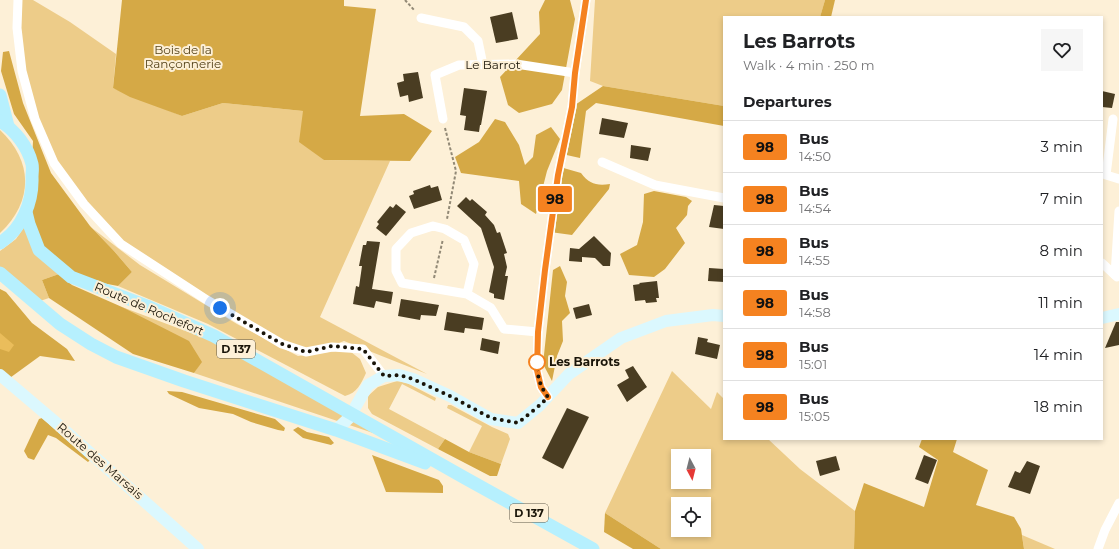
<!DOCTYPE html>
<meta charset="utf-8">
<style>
body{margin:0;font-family:Montserrat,sans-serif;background:#f6f6f6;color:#202124;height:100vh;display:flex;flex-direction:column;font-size:15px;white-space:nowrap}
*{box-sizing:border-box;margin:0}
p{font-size:13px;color:#757577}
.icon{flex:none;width:22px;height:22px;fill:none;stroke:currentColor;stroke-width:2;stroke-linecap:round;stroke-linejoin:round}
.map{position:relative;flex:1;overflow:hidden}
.side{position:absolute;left:723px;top:16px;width:380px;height:424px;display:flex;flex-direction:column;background:#fff;border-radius:0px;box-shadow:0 2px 6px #0003}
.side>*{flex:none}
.badge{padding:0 8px;border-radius:3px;font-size:14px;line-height:26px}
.needle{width:26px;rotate:173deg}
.tools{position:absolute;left:671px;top:449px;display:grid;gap:8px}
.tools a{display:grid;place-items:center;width:40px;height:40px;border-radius:0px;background:#fff;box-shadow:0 2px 6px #0003;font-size:20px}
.you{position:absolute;width:20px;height:20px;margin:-10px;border:3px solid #fff;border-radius:50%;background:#1a73e8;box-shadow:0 0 0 6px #1a73e833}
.map>.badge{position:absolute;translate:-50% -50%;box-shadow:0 0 0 2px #fff}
h2{padding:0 20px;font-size:15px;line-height:36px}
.round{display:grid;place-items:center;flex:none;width:42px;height:42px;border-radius:0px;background:#f6f6f6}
.overview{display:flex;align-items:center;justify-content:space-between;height:68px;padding:0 20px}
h1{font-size:19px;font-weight:700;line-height:30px}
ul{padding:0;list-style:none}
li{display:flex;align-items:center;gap:12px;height:52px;padding:0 20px;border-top:1px solid #e0e0e0}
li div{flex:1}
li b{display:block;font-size:15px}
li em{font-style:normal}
li .badge{min-width:44px;font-weight:700;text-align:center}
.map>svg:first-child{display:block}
.green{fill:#edcc89;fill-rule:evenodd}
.forest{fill:#d5a946}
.water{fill:#eabd5b}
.building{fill:#4a3d22}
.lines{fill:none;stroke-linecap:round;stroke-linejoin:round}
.path{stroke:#928976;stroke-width:2;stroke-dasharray:3 2;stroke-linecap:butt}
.street{stroke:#fff;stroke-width:9}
.secondary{stroke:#dbf8fe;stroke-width:12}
.primary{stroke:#b6f0fe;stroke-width:13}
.line-casing{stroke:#fff;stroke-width:9}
.line{stroke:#f58220;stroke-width:6}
.walk{stroke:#191408;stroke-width:4;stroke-dasharray:0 7.2}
.stop-dot{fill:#fff;stroke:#f58220;stroke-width:2}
.labels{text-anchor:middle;stroke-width:4;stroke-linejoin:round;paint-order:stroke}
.shield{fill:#fdf0d7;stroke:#5d5646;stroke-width:1}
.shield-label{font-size:11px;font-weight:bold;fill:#191408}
.park-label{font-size:12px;fill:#55431a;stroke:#fdf0d7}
.street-label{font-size:12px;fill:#191408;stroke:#fdf0d7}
.stop-label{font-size:12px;font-weight:bold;fill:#191408;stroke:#fdf0d7;text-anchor:start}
</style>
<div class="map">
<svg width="1119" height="549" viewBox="0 0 1119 549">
<rect width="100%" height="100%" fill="#fdf0d7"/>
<!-- green -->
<g class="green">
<polygon points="18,0 33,0 70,22 116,54 113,88 182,116 223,103 303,111 324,160 390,161 320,317 427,374 344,341 326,348 306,352 282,344 121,244 54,163 22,71"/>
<polygon points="595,0 825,0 820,17 724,17 724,106 603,86 590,81"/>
<path d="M 0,130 C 33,161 34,201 0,233 Z"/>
<polygon points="26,224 59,274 42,280 49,298 40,301 0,268 0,251 16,239"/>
<path d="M 92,228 L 140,265 L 237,324 L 298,356 L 336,351 L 351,352 L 360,359 L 366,373 C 361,384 357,393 345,396 L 208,324 L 118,286 L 132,272 L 114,251 Z"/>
<polygon points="122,307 212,341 385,437 194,373 201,362"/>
<path d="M 672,371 L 711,409 L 717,392 L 724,399 L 724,439 L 768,439 L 800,469 L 855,511 L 854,549 L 661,549 L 605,513 ZM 678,456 L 704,456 L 704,482 L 678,482 ZM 678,504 L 704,504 L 704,530 L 678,530 Z"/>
<polygon points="397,381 407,383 436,398 435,401 402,384 389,409 445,439 438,449 372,414 368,408 368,396 378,387"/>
<polygon points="448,405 451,405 492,427 508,434 510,439 501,464 469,452 482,426 447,408"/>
<polygon points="1022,535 1055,549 1024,549"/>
</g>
<!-- forest -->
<g class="forest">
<polygon points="122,0 344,0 344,6 376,9 360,116 404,114 432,131 410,161 324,160 299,142 303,111 223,103 182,116 130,97 113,88"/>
<polygon points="545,0 570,0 575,19 562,90 552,104 519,113 508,105 500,77 540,34 539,12"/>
<polygon points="825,0 835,0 831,17 820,17"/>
<polygon points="9,51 23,103 51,173 90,226 114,251 132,272 118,286 71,277 39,250 29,224 33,141 14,114 1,71 3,52"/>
<polygon points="603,86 724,106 724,126 596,103 586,111 580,158 562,154 572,107"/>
<polygon points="495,119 505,122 519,145 525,165 533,157 536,135 551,127 560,139 547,171 536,214 521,204 519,181 461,173 455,157 479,142"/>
<path d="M 560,167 L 581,173 C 589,184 597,186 610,184 L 609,189 L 572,235 L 550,232 Z"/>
<polygon points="654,191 686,197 692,201 688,206 687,215 676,228 685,243 665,269 654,277 629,275 620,254 637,245 643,222 644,194"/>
<polygon points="560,266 567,282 565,296 570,313 562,321 563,341 557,356 552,381 543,364 553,270"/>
<polygon points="59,274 72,285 122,307 189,341 202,362 194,373 133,354 49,298 42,280"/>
<polygon points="0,289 6,292 32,323 67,349 75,361 40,356 7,380 0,375"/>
<polygon points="167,391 182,392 275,419 285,428 284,431 278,430 251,422 233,414 199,408 169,394"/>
<polygon points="42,418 90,460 88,462 56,438 48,435 34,460 28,458 24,451 39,419"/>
<polygon points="298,427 307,432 329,437 334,443 331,445 303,438 293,430"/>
<polygon points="445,439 469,452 501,464 497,476 490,476 438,449"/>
<polygon points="922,439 957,439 953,452 988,470 976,505 1014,517 1021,529 1024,549 854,549 855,511 864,483 924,507 938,460 919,447"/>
<polygon points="372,455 439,480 443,486 443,493 386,492"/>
<polygon points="605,513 661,549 633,549 604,532"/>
</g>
<!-- water -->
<polygon class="water" points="0,333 14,345 9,352 0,349"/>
<!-- building -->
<g class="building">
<polygon points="512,12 518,39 496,43 490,17"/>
<polygon points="418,72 423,98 409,102 408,95 400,97 397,83 404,81 403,74"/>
<polygon points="464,88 487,91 481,125 480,125 479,132 464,130 466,116 460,115"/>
<polygon points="1102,91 1115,94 1112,108 1102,107"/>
<polygon points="602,118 628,123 624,138 599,134"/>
<polygon points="631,145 651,148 648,161 630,158"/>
<polygon points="430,185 431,188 438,186 442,200 414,209 409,196 414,194 413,191"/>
<polygon points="466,197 470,201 472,199 487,212 485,215 494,225 497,233 500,232 507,253 504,254 507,267 505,276 508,276 504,300 494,298 494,294 489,292 494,267 481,228 457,206"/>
<polygon points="396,204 406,212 386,236 376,228 379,224 377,222 390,206 393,208"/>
<polygon points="714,205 724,206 724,229 709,227"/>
<polygon points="594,236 611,253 610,266 603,266 595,258 582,257 582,262 569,261 570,248 579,249"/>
<polygon points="367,241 380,242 372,289 393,292 391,304 376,301 374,308 353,304 356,286 359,287 362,266 359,266 363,245 366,245"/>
<polygon points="709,268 724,269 724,282 708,281"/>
<polygon points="657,281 659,298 656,298 657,302 646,303 645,300 635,301 633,285 640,284 639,283"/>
<polygon points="401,299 439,305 436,316 421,315 420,320 398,316"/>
<polygon points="589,304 592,315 576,319 573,308"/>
<polygon points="447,312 484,318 482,330 465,328 464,333 444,330"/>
<polygon points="1116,322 1119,322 1119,345 1105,348"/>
<polygon points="698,337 708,339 707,342 720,345 717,359 695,354"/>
<polygon points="482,338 500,342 498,354 480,350"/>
<polygon points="633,366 647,387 627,402 617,385 629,378 625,370"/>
<polygon points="567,408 589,417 563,469 542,458"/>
<polygon points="924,455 937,460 928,484 915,479"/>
<polygon points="836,456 840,470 820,476 816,461"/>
<polygon points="1027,461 1040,466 1030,494 1008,487 1015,471 1020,473"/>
</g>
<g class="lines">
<!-- path -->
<g class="path">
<polyline points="405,0 415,11"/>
<polyline points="445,128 456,171 447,219"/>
<polyline points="434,278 443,239"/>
</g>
<!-- street -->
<g class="street">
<polyline points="18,0 17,28 22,71 35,119 54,163 84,204 121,244 207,300 282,344 306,352 332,347 363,349 384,376"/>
<polyline points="421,18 464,27 478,41 483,65"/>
<polyline points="443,119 435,75 459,65 516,64 575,73"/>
<polyline points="1113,119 1106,175 1119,179"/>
<polyline points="602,162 655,185 724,198"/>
<polyline points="1102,263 1117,277"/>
<polyline points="1115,275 1119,211"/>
<polyline points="467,294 474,264 464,240 445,229 433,226 411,233 396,249 396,271 402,283 467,294 491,308 504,329 538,332"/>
<polyline points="548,397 541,387 537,370 538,332 545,270 558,175 572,107 575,73 586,0"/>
<polyline points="1098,549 1105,530 1119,503"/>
</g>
<!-- secondary -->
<g class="secondary">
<polyline points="1102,318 1119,314"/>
<polyline points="0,375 53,420 198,549"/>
<polyline points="336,430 349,418 368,385 384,376 399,375 413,379 450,396 491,419 518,423 540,405 569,374 621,338 666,321 713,315 724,316"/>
</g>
<!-- primary -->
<g class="primary">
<polyline points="0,95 8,126"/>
<path d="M 0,121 C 15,130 28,147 32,164 C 33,168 32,173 32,177 C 33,202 22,229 0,243"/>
<polyline points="26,212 29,224 39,250 71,277 147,306 214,336 465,478 593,549"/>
<polyline points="0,273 60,324 91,344 116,357 184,381 336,430 425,463"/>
</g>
</g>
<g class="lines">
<defs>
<polyline id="line" points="548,397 541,387 537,370 538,332 545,270 558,175 572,107 575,73 586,0"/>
</defs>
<!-- line casing -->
<use href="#line" class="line-casing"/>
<!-- line -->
<use href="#line" class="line"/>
<!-- walk -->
<path class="walk" d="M 220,308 L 282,344 L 306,352 L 332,346 L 363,349 L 384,376 L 399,375 L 413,379 L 450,396 L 491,418 L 518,423 L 540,405 L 548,397 C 538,384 537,373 537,357 L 537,362"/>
</g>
<!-- markers -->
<circle class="stop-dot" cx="537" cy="362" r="8"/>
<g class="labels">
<!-- shield labels -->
<g class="shield">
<rect x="217" y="340" width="38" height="18" rx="3"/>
<rect x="510" y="504" width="38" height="18" rx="3"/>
</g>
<g class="shield-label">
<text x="236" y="353">D 137</text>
<text x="529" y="517">D 137</text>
</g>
<!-- park labels -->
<g class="park-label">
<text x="183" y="54">Bois de la<tspan x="183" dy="14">Rançonnerie</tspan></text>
</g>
<!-- street labels -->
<g class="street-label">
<text x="493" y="69">Le Barrot</text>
<text transform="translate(149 309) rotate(23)" y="4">Route de Rochefort</text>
<text transform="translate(100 461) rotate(41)" y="4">Route des Marsais</text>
</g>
<!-- stop labels -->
<g class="stop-label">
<text x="549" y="366">Les Barrots</text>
</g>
</g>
</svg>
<div class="tools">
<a><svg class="needle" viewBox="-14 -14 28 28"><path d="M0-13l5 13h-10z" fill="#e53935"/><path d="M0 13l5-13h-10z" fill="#757577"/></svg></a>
<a><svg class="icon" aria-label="locate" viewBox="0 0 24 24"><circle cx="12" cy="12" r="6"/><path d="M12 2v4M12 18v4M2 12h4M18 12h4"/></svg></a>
</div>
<div class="you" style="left:220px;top:308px"></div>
<b class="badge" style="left:555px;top:199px;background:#f58220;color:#111">98</b>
<section class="side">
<div class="overview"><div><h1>Les Barrots</h1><p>Walk · 4 min · 250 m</p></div><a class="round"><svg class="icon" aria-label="heart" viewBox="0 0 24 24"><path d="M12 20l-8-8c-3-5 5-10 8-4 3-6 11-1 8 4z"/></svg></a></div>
<h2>Departures</h2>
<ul>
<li><span class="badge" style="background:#f58220;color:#111">98</span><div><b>Bus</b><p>14:50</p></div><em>3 min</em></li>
<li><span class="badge" style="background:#f58220;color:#111">98</span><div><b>Bus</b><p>14:54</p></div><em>7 min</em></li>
<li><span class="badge" style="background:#f58220;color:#111">98</span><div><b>Bus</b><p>14:55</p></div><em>8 min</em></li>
<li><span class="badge" style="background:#f58220;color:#111">98</span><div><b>Bus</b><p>14:58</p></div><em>11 min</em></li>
<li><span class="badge" style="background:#f58220;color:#111">98</span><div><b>Bus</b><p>15:01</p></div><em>14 min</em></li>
<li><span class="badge" style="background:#f58220;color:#111">98</span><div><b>Bus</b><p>15:05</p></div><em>18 min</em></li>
</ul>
</section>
</div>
